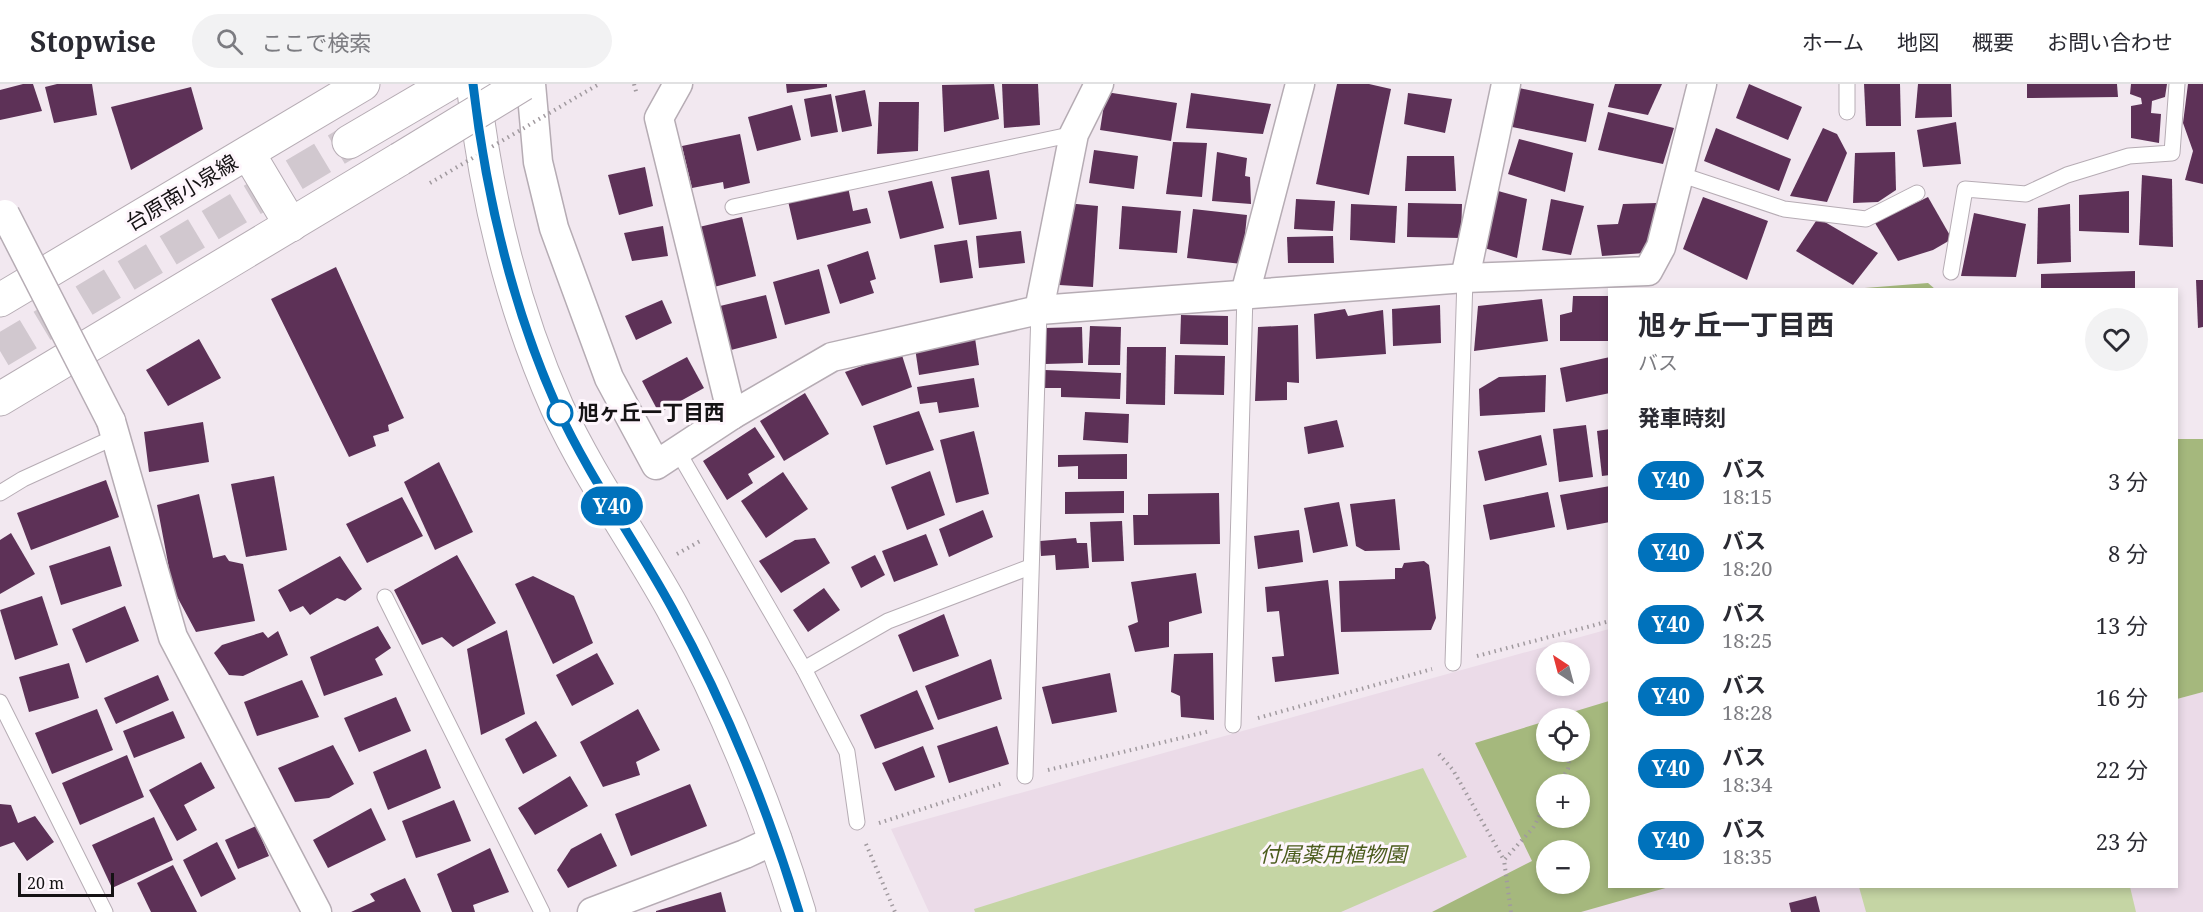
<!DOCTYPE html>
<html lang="ja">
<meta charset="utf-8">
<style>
body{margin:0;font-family:"Noto Serif","Noto Sans JP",serif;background:#f2f2f3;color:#2b2b33;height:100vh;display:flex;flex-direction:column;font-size:22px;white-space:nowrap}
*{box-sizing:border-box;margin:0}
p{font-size:20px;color:#7c7c81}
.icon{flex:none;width:33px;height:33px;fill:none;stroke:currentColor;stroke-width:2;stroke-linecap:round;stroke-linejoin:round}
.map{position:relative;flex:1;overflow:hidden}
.sheet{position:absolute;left:1608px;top:204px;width:570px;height:600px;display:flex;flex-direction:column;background:#fff;border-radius:0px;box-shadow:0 3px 9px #0003}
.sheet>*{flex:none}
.badge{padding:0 12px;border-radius:20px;font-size:21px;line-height:39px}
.needle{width:39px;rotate:324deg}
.fabs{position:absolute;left:1536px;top:558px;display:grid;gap:12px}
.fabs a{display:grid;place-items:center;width:54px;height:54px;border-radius:50%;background:#fff;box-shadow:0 3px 9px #0003;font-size:30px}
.scale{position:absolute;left:18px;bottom:15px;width:96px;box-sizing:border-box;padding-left:6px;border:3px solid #151214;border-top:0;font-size:16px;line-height:21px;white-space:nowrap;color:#151214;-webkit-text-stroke:4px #fef6fc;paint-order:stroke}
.map>.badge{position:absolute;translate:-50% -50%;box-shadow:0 0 0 3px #fff}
h2{padding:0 30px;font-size:22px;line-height:54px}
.round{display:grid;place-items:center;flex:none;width:63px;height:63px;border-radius:32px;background:#f2f2f3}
.headline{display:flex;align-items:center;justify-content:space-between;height:102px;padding:0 30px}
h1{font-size:28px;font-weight:700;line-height:45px}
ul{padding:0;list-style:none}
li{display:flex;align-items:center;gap:18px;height:72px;padding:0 30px}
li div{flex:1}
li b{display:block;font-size:22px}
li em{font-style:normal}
li .badge{min-width:66px;font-weight:700;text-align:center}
header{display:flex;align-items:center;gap:36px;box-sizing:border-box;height:84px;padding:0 30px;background:#fff;border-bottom:2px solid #e1e1e2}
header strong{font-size:28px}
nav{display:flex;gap:33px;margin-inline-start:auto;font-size:21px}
.search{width:420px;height:54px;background:#f2f2f3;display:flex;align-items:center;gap:15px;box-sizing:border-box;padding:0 21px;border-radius:33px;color:#7c7c81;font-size:22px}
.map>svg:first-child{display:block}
.built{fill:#ebdbe8;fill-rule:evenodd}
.green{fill:#c5d5a4}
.forest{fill:#a5b87d;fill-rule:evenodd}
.building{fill:#5d3157}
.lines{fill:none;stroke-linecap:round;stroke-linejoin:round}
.secondary-tunnel{stroke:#d1c8cf;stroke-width:33;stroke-dasharray:33 16;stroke-linecap:butt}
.lane-casing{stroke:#b6acb4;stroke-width:17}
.street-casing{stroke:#b6acb4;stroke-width:31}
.secondary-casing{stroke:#b6acb4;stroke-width:35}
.path{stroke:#a19a9f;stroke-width:4;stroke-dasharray:1.5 4.5;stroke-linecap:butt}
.lane{stroke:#fff;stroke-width:15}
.street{stroke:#fff;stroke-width:28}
.secondary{stroke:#fff;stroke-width:33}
.street-bridge-casing{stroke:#b6acb4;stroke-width:31;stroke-linecap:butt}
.secondary-bridge-casing{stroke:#b6acb4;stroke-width:35;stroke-linecap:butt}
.path-bridge{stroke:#a19a9f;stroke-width:4;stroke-dasharray:1.5 4.5;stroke-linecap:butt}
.street-bridge{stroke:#fff;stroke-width:28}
.secondary-bridge{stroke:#fff;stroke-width:33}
.line-casing{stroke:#fff;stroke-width:14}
.line{stroke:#0072bc;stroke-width:9}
.stop-dot{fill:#fff;stroke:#0072bc;stroke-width:3}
.labels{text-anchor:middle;stroke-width:6;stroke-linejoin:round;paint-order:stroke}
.street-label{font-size:21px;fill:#151214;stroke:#fef6fc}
.stop-label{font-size:21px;font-weight:bold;fill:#151214;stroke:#fef6fc;text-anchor:start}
.park-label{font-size:21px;font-style:italic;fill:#4b5c1d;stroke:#fef6fc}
</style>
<header>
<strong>Stopwise</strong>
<div class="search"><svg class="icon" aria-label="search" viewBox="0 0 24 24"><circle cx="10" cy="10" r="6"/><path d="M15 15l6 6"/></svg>ここで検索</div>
<nav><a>ホーム</a><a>地図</a><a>概要</a><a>お問い合わせ</a></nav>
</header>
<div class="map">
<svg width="2203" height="828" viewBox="0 0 2203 828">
<rect width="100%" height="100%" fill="#f2e8f0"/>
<!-- built -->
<path class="built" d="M 1609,545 L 1610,802 L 2176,802 L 2177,615 L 2203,608 L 2203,828 L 929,828 L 891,745 ZM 1546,568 L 1580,568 L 1580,602 L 1546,602 ZM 1546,634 L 1580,634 L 1580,668 L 1546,668 ZM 1546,700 L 1580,700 L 1580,734 L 1546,734 ZM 1546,766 L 1580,766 L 1580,800 L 1546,800 Z"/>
<!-- green -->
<g class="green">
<polygon points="1423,684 1467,773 1341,828 975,828 974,825"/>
<polygon points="1859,803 2130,803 2136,828 1866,828"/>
</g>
<!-- forest -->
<g class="forest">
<polygon points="1928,199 1935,205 1852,205"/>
<polygon points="2177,355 2203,355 2203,608 2177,615"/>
<path d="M 1609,617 L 1610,802 L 1669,803 L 1581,828 L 1432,828 L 1532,777 L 1475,659 L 1546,637 L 1546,668 L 1580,668 L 1580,634 L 1553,634 ZM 1546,700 L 1580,700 L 1580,734 L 1546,734 ZM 1546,766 L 1580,766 L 1580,800 L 1546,800 Z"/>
</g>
<!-- building -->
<g class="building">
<polygon points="23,0 33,0 42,27 0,36 0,6"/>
<polygon points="57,0 92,0 97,31 54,39 45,3"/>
<polygon points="786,0 827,0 827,3 787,9"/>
<polygon points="994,0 999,35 944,48 942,1"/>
<polygon points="1002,0 1038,0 1040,41 1004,44"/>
<polygon points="1337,0 1369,0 1391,5 1369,111 1316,100"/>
<polygon points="1615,0 1662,0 1648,31 1608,23"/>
<polygon points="1749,0 1802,23 1788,56 1736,34"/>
<polygon points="1864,0 1900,0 1901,42 1866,42"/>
<polygon points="1918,0 1951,0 1952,33 1915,34"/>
<polygon points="2027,0 2117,0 2118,13 2027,14"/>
<polygon points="2131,0 2167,0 2165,13 2152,17 2151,29 2161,30 2159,59 2131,54 2131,22 2142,20 2141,14 2130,10"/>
<polygon points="2188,0 2203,0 2203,100 2185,96 2193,67 2183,39"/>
<polygon points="191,3 203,45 131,86 111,23"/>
<polygon points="1519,4 1594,20 1586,58 1507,42"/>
<polygon points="865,6 872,42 842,48 835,12"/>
<polygon points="1106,8 1177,19 1171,57 1100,46"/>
<polygon points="1191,9 1271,20 1263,50 1186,44"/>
<polygon points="1408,9 1452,15 1445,49 1404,40"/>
<polygon points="831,10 838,48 811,53 804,15"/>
<polygon points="879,18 919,18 918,67 877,70"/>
<polygon points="792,21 801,56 757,67 748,33"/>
<polygon points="1608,28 1674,44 1663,80 1598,66"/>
<polygon points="1956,38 1961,80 1923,83 1917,46"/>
<polygon points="1716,44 1791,75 1779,107 1704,77"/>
<polygon points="1823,44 1837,50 1847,69 1827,118 1790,112"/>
<polygon points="740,50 750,99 724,105 723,98 692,104 682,62"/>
<polygon points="1519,55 1573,69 1565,108 1508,90"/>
<polygon points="1173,58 1207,59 1202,113 1166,110"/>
<polygon points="1094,66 1138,72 1134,105 1089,99"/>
<polygon points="1217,68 1247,74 1245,92 1250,93 1251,120 1212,117"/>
<polygon points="1895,68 1896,106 1878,118 1853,119 1855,69"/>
<polygon points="1407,72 1454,72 1456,107 1405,107"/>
<polygon points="645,83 653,122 619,131 608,91"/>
<polygon points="989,86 997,135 959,141 951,93"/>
<polygon points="2142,91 2172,95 2173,163 2139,161"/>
<polygon points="932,97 944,144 900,155 888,107"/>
<polygon points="848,103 853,127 867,124 871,139 797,156 788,117"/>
<polygon points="1491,105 1527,115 1517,174 1478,162"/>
<polygon points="2129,107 2129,149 2079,147 2079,111"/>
<polygon points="1703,113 1768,137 1747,196 1683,165"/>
<polygon points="1928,113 1952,155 1933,166 1898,177 1875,139"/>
<polygon points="1296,115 1335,117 1333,147 1294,145"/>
<polygon points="1551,115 1584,122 1571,171 1542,166"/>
<polygon points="1066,119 1098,122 1093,203 1059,201"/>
<polygon points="1408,119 1462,120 1461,154 1407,153"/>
<polygon points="1657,119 1652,159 1645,169 1602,172 1597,141 1618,140 1623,120"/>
<polygon points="1351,120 1397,122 1395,159 1350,156"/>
<polygon points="2070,120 2071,178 2037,180 2038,124"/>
<polygon points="1122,122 1181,127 1177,169 1119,165"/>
<polygon points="1193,125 1247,131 1242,180 1187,174"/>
<polygon points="1974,129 2026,140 2016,193 1961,192"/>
<polygon points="742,133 756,192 714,203 699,143"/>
<polygon points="1818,134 1878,169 1853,201 1796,167"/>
<polygon points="663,142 668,172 632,177 624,149"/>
<polygon points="1021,147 1025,179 979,184 976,152"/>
<polygon points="1333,152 1334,179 1288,179 1287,153"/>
<polygon points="967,156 973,194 940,199 934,161"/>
<polygon points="868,167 876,195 870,197 874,209 840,220 827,181"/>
<polygon points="336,183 404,334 388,341 389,347 373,352 376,362 349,373 271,215"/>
<polygon points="819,185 830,229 785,241 773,198"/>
<polygon points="2135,187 2135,206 2041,206 2041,190"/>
<polygon points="2196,196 2203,196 2203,243 2198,244"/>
<polygon points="766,211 777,254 731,266 720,222"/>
<polygon points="1573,212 1610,212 1610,257 1560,257 1560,231 1572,228"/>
<polygon points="1542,215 1548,257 1474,267 1478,222"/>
<polygon points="662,216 672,239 636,256 625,232"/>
<polygon points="1440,221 1441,259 1393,262 1392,225"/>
<polygon points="1345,225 1348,232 1383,226 1386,270 1316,275 1314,230"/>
<polygon points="1181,231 1228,232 1228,261 1180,260"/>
<polygon points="1298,241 1299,299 1287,298 1287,316 1255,317 1258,243"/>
<polygon points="1090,242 1121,243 1120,281 1088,281"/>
<polygon points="1082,243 1083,279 1045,280 1044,244"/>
<polygon points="975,254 979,281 919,291 915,264"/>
<polygon points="199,255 221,294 168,322 146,286"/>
<polygon points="1127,263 1166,263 1165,321 1126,320"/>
<polygon points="901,268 912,303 862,322 845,288"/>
<polygon points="1175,271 1225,272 1224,311 1174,310"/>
<polygon points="687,273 704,304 659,329 642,297"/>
<polygon points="1610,273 1610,309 1566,318 1560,284"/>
<polygon points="1045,286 1121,289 1120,315 1061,313 1061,304 1044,304"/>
<polygon points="1546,291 1545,328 1480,332 1479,305 1499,293"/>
<polygon points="974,294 979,323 939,329 937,318 920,320 917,303"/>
<polygon points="805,309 829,350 784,377 760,337"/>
<polygon points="919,327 934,366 886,381 873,342"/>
<polygon points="1085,328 1129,330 1128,359 1083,356"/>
<polygon points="1337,336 1344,363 1308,370 1304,343"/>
<polygon points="203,338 209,378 149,388 144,348"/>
<polygon points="1586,341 1593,393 1559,398 1553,345"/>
<polygon points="755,343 775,373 748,390 753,399 727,416 703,377"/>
<polygon points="1610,345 1610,391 1602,392 1597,347"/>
<polygon points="974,347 989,410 956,419 940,356"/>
<polygon points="1541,351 1547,381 1485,397 1478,367"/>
<polygon points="1127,370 1127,395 1078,395 1078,382 1058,383 1058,371"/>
<polygon points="439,378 473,448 435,466 404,398"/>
<polygon points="930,387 945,431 907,446 891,403"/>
<polygon points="783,388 808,425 766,454 741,417"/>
<polygon points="274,392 287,466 246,473 231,400"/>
<polygon points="106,396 119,433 31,466 17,429"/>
<polygon points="1610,402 1610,438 1567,446 1560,411"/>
<polygon points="1124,407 1124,429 1065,430 1065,408"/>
<polygon points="1548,408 1555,443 1490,456 1483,421"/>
<polygon points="1219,409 1220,460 1134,461 1133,431 1148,431 1148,410"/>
<polygon points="199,410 213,474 225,471 229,477 243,480 255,537 196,548 173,505 157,421"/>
<polygon points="402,413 423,452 367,479 346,440"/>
<polygon points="1395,415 1400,466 1365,467 1356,462 1350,420"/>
<polygon points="1339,418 1348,462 1313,469 1304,424"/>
<polygon points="983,426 993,453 949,473 939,445"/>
<polygon points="1122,437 1124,477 1092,478 1090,438"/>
<polygon points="1299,446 1303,478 1258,485 1254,452"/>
<polygon points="11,449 35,490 0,510 0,456"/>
<polygon points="926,450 938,481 894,498 882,467"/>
<polygon points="815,454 830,479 781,509 759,477 795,456"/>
<polygon points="1076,454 1077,459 1087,459 1089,484 1056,486 1055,471 1041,472 1040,457"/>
<polygon points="110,462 122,502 61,521 49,482"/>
<polygon points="457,471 496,539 453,563 442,553 422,561 394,506"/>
<polygon points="875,471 885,491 861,504 851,483"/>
<polygon points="340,472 362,505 345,517 337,514 310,531 303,522 290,528 278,506"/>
<polygon points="1424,477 1429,481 1436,534 1431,546 1341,548 1339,497 1395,495 1395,484 1402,484 1404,479"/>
<polygon points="1196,489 1202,529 1169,538 1169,563 1135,568 1128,542 1138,538 1131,498"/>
<polygon points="533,492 574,512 593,559 553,580 515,500"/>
<polygon points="1328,496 1339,590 1275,598 1272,573 1284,572 1279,527 1267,528 1265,503"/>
<polygon points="824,504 840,526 808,548 793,526"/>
<polygon points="42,512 58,561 15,576 0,526"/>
<polygon points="125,522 139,557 86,579 72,545"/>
<polygon points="944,530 959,572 913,588 898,551"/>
<polygon points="378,542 391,564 375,575 383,591 324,612 310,573"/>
<polygon points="507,546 525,630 481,651 467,565"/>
<polygon points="278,547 288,571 243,592 229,591 214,569 222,561 263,548 268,554"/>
<polygon points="597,569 614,600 572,622 556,591"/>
<polygon points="1213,569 1214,636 1181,633 1180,612 1171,608 1174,570"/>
<polygon points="991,575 1002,615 938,636 925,602"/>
<polygon points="69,579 79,614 29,628 19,593"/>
<polygon points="1110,589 1117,628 1052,640 1042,603"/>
<polygon points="158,591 169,616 116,640 104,614"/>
<polygon points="302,596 319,633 257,652 244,618"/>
<polygon points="917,606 934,645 875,665 860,631"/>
<polygon points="396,613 411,647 359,668 344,634"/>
<polygon points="97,625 113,666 52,690 35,649"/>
<polygon points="638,625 660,666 636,678 640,691 603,703 580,658"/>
<polygon points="173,627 185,654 134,674 123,647"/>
<polygon points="536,637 557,672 523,690 505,655"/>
<polygon points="997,642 1009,680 949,699 937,662"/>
<polygon points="333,661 354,700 329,714 295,718 278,684"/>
<polygon points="923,662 935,693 895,707 882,679"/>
<polygon points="426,665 441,704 388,726 373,688"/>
<polygon points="127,671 144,713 80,741 62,699"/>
<polygon points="201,678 215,704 184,721 197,746 177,757 149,706"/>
<polygon points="570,692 588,722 535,751 518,724"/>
<polygon points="690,700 707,742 631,772 615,730"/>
<polygon points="454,716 471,757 416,774 402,737"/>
<polygon points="0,720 11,721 18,739 35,732 54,758 27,777 14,758 0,763"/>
<polygon points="371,724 386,756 328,784 313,756"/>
<polygon points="154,733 173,776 112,804 92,761"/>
<polygon points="256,742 269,772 238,785 225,756"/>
<polygon points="601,749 617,782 568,804 557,786 571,765"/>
<polygon points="217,758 236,795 201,813 183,776"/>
<polygon points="490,764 509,808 473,821 475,828 452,828 437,790"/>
<polygon points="173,781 197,828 151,828 137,799"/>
<polygon points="405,794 421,828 351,828 375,817 370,810"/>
<polygon points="721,808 726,828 656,828 656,827"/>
<polygon points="1816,812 1820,828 1791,828 1789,819"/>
</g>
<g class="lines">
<!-- secondary-tunnel -->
<polyline class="secondary-tunnel" points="0,267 349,58"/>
<defs>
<g id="lane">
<polyline points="1847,0 1847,28"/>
<polyline points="1679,90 1784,125 1866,135 1917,109"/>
<polyline points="733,123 1074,50"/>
<polyline points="1951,188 1965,105 2026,110 2067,91 2129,72 2172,69 2177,0"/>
<polyline points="677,366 804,585 847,668 857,738"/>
<polyline points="0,409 23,395 115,353"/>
<polyline points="385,513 542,828"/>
<polyline points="1453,579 1465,194"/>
<polyline points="804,585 888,537 1030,483"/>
<polyline points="0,618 105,828"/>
<polyline points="1233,641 1245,210"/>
<polyline points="1025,692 1039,226"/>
</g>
<g id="street">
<polyline points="531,0 538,78 554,144 609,294 656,381 732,331 832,273 1039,226 1465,194 1648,187 1661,163 1702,0"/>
<polyline points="678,0 659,34 732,331"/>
<polyline points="1465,194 1506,0"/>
<polyline points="1245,210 1300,0"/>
<polyline points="1039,226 1074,50 1099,0"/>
<polyline points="111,337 173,553 317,828"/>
<polyline points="592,828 745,770 777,755"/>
</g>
<g id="secondary">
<path d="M 473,0 C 486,111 511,220 557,323 C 589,393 635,456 672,523 C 725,620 767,723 799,828"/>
<polyline points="349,58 448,0"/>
<polyline points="248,69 291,141"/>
<polyline points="0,216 363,0"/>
<polyline points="0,315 400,75"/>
</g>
</defs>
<!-- lane casing -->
<use href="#lane" class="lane-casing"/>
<!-- street casing -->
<use href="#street" class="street-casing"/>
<!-- secondary casing -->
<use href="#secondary" class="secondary-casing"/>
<!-- path -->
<g class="path">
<polyline points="634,0 637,11"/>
<polyline points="677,470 702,456"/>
<polyline points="1477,572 1610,537"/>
<polyline points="1568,630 1568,634"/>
<polyline points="1258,634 1432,585"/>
<polyline points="1439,670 1453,686 1504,776"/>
<polyline points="1048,686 1210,647"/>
<polyline points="1558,700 1568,685 1570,668"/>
<polyline points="879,739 1003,699"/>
<polyline points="866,760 895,828"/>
<polyline points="1511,828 1504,776 1533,744 1546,720"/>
</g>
<!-- lane -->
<use href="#lane" class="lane"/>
<!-- street -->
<use href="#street" class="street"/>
<!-- secondary -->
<use href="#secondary" class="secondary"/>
<defs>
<polyline id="street-bridge" points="5,130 111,337"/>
<polyline id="secondary-bridge" points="400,75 523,0"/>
</defs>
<!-- street-bridge casing -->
<use href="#street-bridge" class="street-bridge-casing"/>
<!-- secondary-bridge casing -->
<use href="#secondary-bridge" class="secondary-bridge-casing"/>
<!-- path-bridge -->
<polyline class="path-bridge" points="430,99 599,0"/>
<!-- street-bridge -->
<use href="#street-bridge" class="street-bridge"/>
<!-- secondary-bridge -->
<use href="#secondary-bridge" class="secondary-bridge"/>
</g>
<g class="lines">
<defs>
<path id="line" d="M 473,0 C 486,111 511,220 557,323 C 589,393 635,456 672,524 C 725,620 767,723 799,828"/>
</defs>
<!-- line casing -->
<use href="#line" class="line-casing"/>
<!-- line -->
<use href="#line" class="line"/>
</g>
<!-- markers -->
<circle class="stop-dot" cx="560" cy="329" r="12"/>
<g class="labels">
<!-- street labels -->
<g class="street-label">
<text transform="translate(182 109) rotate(-31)" y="7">台原南小泉線</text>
</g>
<!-- stop labels -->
<g class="stop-label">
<text x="578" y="336">旭ヶ丘一丁目西</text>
</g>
<!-- park labels -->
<g class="park-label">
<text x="1333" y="778">付属薬用植物園</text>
</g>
</g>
</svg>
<div class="fabs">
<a><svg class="needle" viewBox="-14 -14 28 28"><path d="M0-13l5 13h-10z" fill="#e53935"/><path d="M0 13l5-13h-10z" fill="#7c7c81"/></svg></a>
<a><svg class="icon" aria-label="locate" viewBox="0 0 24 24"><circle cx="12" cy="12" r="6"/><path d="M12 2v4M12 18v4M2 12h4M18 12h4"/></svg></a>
<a>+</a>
<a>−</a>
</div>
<div class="scale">20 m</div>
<b class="badge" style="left:612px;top:422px;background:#0072bc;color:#fff">Y40</b>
<section class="sheet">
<div class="headline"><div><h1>旭ヶ丘一丁目西</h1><p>バス</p></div><a class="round"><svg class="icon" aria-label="heart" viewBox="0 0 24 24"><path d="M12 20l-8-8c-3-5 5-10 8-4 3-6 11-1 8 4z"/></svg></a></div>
<h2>発車時刻</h2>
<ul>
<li><span class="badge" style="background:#0072bc;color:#fff">Y40</span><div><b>バス</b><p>18:15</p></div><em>3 分</em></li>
<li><span class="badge" style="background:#0072bc;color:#fff">Y40</span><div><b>バス</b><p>18:20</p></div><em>8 分</em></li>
<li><span class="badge" style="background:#0072bc;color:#fff">Y40</span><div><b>バス</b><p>18:25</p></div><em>13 分</em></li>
<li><span class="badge" style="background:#0072bc;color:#fff">Y40</span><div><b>バス</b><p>18:28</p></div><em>16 分</em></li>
<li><span class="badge" style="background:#0072bc;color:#fff">Y40</span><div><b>バス</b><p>18:34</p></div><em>22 分</em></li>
<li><span class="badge" style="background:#0072bc;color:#fff">Y40</span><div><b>バス</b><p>18:35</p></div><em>23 分</em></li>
</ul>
</section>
</div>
